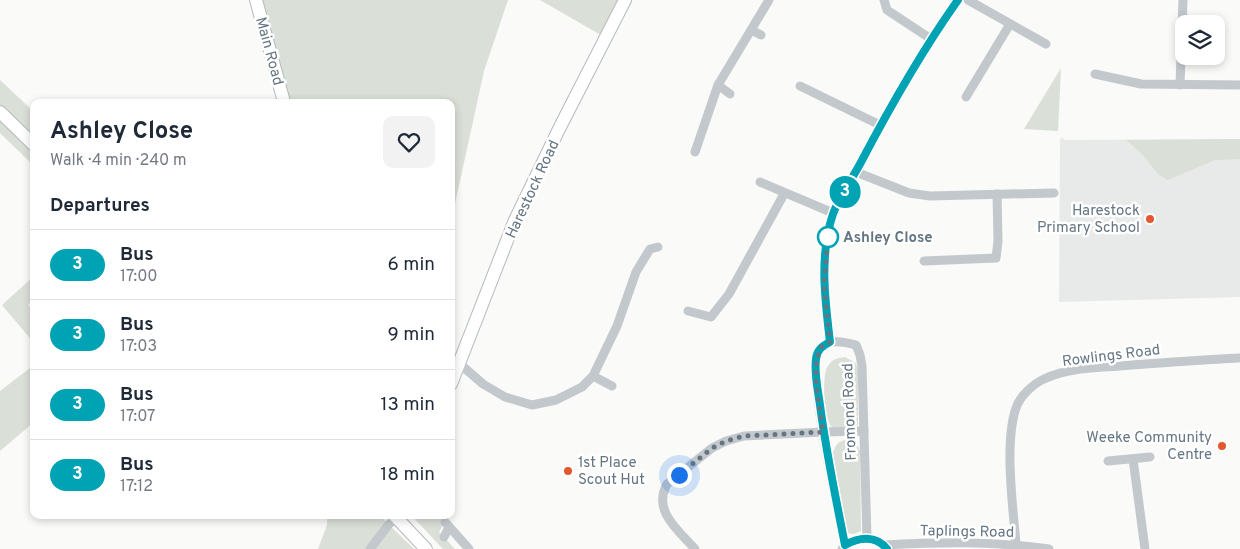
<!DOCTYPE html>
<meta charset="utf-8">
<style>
body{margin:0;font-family:Overpass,sans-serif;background:#f2f2f3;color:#1f2937;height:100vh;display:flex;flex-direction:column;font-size:19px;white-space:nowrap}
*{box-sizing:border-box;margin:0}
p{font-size:16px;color:#747a83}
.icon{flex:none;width:28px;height:28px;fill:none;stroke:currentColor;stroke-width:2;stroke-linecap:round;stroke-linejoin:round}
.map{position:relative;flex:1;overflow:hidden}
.side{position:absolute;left:30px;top:99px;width:425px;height:420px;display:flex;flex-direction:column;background:#fff;border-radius:10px;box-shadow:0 2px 8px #0003}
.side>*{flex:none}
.badge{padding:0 10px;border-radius:16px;font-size:18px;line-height:32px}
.buttons{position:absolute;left:1175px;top:15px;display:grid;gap:10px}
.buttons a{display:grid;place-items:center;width:50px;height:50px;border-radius:10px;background:#fff;box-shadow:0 2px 8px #0003;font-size:25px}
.you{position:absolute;width:25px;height:25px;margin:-12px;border:4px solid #fff;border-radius:50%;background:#1a73e8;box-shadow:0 0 0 8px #1a73e833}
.map>.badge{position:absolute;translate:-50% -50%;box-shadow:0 0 0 2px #fff}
h2{padding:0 20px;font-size:19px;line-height:45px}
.round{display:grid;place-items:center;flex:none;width:52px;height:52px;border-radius:10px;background:#f2f2f3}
.summary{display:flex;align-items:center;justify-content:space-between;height:85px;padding:0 20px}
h1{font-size:24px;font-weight:700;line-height:38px}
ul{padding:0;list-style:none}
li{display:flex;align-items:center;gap:15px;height:70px;padding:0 20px;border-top:1px solid #e0e1e3}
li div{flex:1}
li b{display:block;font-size:19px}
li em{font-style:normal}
li .badge{min-width:55px;font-weight:700;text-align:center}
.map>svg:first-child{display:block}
.built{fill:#e8e9e9}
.green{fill:#dadfd7}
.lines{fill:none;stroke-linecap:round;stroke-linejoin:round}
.secondary-casing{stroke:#b3babf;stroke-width:14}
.street{stroke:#c3c8cc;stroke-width:9}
.secondary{stroke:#fff;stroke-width:12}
.line-casing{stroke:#fff;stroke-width:11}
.line{stroke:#00a3b4;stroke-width:8}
.walk{stroke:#657683;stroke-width:5;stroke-dasharray:0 9}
.poi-dot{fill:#e4572e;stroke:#fff;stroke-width:2}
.stop-dot{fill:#fff;stroke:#00a3b4;stroke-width:2.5}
.labels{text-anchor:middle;stroke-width:5;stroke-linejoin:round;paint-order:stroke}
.street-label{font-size:15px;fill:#657683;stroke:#fff}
.poi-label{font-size:15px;fill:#657683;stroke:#fff;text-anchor:end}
.stop-label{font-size:15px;font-weight:bold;fill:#657683;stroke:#fff;text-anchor:start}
</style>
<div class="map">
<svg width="1240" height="549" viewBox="0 0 1240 549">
<rect width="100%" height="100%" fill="#fafaf8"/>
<!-- built -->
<polygon class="built" points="1061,137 1065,140 1240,139 1240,297 1059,302 1060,141"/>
<!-- green -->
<g class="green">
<polygon points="256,0 508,0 484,71 451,222 451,102 284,102"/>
<polygon points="540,0 625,0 606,38"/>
<polygon points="1061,68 1058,131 1024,129"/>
<polygon points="0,80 34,112 34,166 0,133"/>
<polygon points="1240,139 1240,159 1215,160 1168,180 1158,174 1142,154 1126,140"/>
<polygon points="34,276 34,300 28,305 34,311 34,343 2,305"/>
<path d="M 845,357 L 856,363 L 858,368 L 858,425 L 856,427 L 833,428 C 824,422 821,375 828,366 C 832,359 838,358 845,357 Z"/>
<polygon points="34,365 34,422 0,451 0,391"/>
<path d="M 844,440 L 854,441 L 858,446 L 860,451 L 861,531 L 854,534 L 847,533 L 833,453 C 835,446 837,443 844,440 Z"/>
<polygon points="327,515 379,515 414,549 318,549 327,525"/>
<polygon points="413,515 442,515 447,518 439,532 455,549 443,549 412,516"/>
</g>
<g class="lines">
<defs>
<g id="secondary">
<polyline points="256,0 284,102"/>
<polyline points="0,112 34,145"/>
<polyline points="451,384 515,220 560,127 625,0"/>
<polyline points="394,515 426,549"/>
</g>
</defs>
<!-- secondary casing -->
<use href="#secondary" class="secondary-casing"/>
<!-- street -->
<g class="street">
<polyline points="884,0 887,10 931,39"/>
<polyline points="968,0 1046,44"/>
<polyline points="751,30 761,35"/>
<polyline points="1095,74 1141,84 1240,85"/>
<polyline points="718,85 730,94"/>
<polyline points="1180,85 1183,0"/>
<polyline points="800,86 880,125"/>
<polyline points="966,97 1010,24"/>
<polyline points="695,152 718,85 769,0"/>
<polyline points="856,172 909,193 930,196 1054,193"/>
<polyline points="760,182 833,213"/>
<polyline points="924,261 996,258 998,241 997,194"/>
<polyline points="688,311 711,317 729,294 784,194"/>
<path d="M 830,342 C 825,300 819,255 833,214 C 838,198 851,182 859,167 C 888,109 921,53 958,0"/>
<polyline points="460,364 483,384 505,397 532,405 556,400 582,387 593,376 617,326 636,272 650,249 658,247"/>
<polyline points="593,376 612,386"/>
<polyline points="1133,459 1145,549"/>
<polyline points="1108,461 1150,457"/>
<polyline points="445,522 469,549"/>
<polyline points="444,537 449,527"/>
<path d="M 1016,544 C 1013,507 1004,443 1016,408 C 1020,396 1033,384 1044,379 C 1067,368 1094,368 1119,366 C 1159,363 1199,360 1240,358"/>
<path d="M 845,545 C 839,515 805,368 820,348 C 828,338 845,342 856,345 L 860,355 L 862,366 L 867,538"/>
<path d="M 884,545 C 939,542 994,541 1049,549"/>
<polyline points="370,549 389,524 397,518"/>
<path d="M 695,549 C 679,531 652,511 667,484 L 712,448 L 726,441 L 744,436 L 823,432 L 864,431"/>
<path d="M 842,549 C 853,535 876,535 887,549"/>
</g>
<!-- secondary -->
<use href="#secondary" class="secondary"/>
</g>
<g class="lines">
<defs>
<path id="line" d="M 887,549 C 876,535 859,537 845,545 C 836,499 826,452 820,405 C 818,390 814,374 816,359 C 817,350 822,346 830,342 C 825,300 819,255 833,214 C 839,197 852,179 860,164 C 890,107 921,52 958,0"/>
</defs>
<!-- line casing -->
<use href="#line" class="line-casing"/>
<!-- line -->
<use href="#line" class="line"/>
<!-- walk -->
<path class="walk" d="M 679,475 L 712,448 L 726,441 L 744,436 L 823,432 C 820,408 810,368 821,347 L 830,342 L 824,285 L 828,237"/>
</g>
<!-- markers -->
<g class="poi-dot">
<circle cx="1150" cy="219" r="5"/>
<circle cx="1222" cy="446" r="5"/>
<circle cx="568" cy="471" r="5"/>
</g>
<circle class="stop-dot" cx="828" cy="237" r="10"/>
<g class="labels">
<!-- street labels -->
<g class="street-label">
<text transform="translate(270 51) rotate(75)" y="5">Main Road</text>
<text transform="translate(532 189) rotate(-65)" y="5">Harestock Road</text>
<text transform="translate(1111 355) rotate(-7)" y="5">Rowlings Road</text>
<text transform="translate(849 412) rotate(-92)" y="5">Fromond Road</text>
<text transform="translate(967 531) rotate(1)" y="5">Taplings Road</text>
</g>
<!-- poi labels -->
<g class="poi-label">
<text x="1140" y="215">Harestock<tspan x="1140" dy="17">Primary School</tspan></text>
<text x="1212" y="442">Weeke Community<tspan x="1212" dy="17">Centre</tspan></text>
<text x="578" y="467" text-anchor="start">1st Place<tspan x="578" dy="17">Scout Hut</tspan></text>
</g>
<!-- stop labels -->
<g class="stop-label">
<text x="843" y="242">Ashley Close</text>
</g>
</g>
</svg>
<div class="buttons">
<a><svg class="icon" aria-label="layers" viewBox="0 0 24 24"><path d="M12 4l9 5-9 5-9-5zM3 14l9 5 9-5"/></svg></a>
</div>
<div class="you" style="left:679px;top:475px"></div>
<b class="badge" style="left:845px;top:192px;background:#00a3b4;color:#fff">3</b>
<section class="side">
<div class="summary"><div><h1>Ashley Close</h1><p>Walk · 4 min · 240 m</p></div><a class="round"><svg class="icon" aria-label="heart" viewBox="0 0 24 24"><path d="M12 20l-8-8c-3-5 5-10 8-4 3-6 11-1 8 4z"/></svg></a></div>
<h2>Departures</h2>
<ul>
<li><span class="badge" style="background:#00a3b4;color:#fff">3</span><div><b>Bus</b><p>17:00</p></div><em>6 min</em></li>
<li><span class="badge" style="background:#00a3b4;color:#fff">3</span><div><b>Bus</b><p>17:03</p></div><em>9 min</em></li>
<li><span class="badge" style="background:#00a3b4;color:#fff">3</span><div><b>Bus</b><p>17:07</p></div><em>13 min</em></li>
<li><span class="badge" style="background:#00a3b4;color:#fff">3</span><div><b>Bus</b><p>17:12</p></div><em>18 min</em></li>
</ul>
</section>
</div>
